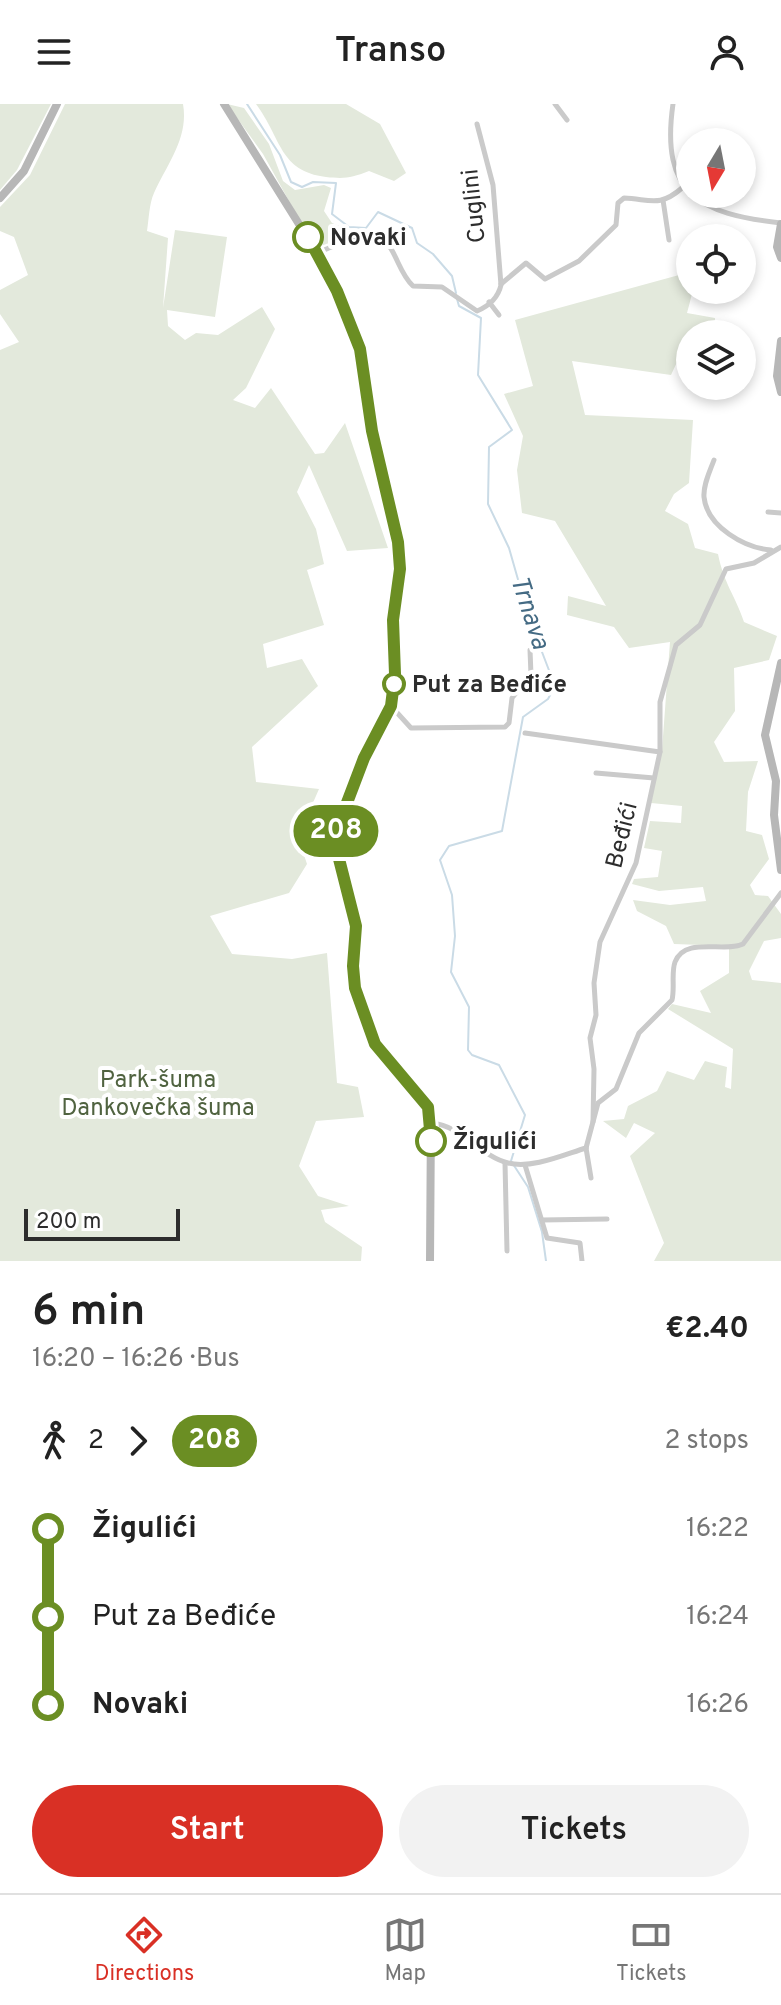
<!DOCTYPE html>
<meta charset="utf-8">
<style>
body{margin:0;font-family:Overpass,sans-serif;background:#f2f2f2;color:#222;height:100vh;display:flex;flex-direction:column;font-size:30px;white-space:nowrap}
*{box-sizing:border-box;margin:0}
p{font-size:26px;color:#767676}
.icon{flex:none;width:44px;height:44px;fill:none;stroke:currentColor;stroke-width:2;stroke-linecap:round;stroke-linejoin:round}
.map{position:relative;height:1157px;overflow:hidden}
.details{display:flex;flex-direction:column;background:#fff;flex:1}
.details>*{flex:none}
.badge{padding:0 16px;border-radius:26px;font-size:28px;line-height:52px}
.needle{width:52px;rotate:190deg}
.controls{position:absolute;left:676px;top:24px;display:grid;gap:16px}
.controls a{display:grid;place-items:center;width:80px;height:80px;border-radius:50%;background:#fff;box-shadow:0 4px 12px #0003;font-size:40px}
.scale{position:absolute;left:24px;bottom:20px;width:156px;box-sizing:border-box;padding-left:8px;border:4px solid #2d2d2d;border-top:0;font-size:22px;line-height:28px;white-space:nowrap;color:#2d2d2d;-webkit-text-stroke:6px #fff;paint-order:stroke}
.map>.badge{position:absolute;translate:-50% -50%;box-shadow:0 0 0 4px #fff}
.legs{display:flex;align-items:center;gap:12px;height:88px;padding:0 32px;font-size:26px}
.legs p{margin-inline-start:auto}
.head{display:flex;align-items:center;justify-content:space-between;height:136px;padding:0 32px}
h1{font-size:44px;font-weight:600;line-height:60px}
.button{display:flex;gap:16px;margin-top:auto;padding:16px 32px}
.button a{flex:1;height:92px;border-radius:48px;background:#d93025;color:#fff;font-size:32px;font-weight:600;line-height:92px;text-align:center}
.button a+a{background:#f2f2f2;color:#222}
ul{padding:0 32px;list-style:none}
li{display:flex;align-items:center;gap:28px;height:88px;font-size:30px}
li i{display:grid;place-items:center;width:12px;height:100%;margin:0 10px;background:currentColor}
li i::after{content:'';width:20px;height:20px;margin:-10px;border:6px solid;border-radius:50%;background:#fff}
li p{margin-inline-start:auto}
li:first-child i{background:linear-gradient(#0000 50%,currentColor 0)}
li:last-child i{background:linear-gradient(currentColor 50%,#0000 0)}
header{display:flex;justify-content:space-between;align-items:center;height:104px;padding:0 32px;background:#fff;font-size:36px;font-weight:600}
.dock{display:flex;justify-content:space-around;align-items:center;height:112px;border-top:2px solid #e0e0e0;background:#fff;font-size:22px;color:#767676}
.dock a{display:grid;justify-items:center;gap:4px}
.dock .active{color:#d93025}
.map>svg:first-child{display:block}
.green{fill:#e3e9dc}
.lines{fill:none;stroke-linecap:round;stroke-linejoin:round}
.stream{stroke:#cadbe6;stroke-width:2}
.street{stroke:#cacaca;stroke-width:5}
.secondary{stroke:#b7b7b7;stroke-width:8}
.line-1-casing{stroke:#fff;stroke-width:18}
.line-1{stroke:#6b8e23;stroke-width:12}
.stop-1-dot{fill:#fff;stroke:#6b8e23;stroke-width:4}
.labels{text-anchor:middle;stroke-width:8;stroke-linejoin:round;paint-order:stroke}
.street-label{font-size:24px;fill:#2d2d2d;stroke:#fff}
.stop-label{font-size:24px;font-weight:bold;fill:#2d2d2d;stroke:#fff;text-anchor:start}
.park-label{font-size:24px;fill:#506340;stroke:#fff}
.water-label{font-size:26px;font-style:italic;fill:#456b84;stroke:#fff}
</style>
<header><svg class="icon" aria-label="menu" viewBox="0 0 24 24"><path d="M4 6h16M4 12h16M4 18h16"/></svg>Transo<svg class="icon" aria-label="person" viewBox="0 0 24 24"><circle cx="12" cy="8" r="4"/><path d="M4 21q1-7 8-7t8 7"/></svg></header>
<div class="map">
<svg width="781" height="1157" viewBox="0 0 781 1157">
<rect width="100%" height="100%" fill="#fff"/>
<!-- green -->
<g class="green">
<polygon points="0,0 51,0 17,66 0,86"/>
<path d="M 65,0 L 183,0 C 189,34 167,60 154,89 C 149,100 149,115 147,127 L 168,134 L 163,204 L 175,126 L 227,133 L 215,213 L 167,206 L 168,222 L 185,236 L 196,229 L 218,231 L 262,203 L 275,225 L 246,284 L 233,296 L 255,304 L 271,284 L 315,350 L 324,349 L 345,319 L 388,444 L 347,447 L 309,361 L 297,388 L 316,425 L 324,460 L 307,466 L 324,521 L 263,540 L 267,564 L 302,555 L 318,582 L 252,643 L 256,678 L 319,685 L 298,733 L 307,760 L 289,789 L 210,812 L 232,850 L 292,855 L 327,849 L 337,979 L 358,983 L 364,1013 L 316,1017 L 299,1062 L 318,1092 L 349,1102 L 321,1106 L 325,1118 L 362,1143 L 361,1157 L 0,1157 L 0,246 L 19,238 L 0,210 L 0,186 L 28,171 L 14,133 L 0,127 L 0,103 L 30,71 Z"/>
<polygon points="227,0 244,4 269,40 283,77 295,86 324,81 331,84 324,107 332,119 357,129 315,144 263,50"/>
<path d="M 256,0 L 346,0 L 380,20 L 406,69 L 394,77 L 369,67 C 351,74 345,75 326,73 C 279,67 282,35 256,0 Z"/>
<path d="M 690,168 L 693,186 L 687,209 L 715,214 L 715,230 L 690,230 L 671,271 L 572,257 L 585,311 L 693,316 L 689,379 L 674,390 L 665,407 L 688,420 L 695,444 L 718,450 C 724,480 735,491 744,518 L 777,532 L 769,556 L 734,564 L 735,607 L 714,638 L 724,658 L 758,657 L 748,688 L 746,727 L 762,731 L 769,755 L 750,781 L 755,791 L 768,792 L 781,810 L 781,834 L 764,837 L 749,867 L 752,876 L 781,879 L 781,1157 L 654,1157 L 664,1139 L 630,1052 L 655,1029 L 634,1019 L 626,1034 L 603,1017 L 624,1015 L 628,1002 L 657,987 L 667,967 L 694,976 L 705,957 L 727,963 L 725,983 L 731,985 L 733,945 L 668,905 L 672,900 L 711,909 L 700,887 L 729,869 L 729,842 L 674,840 L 666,822 L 637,807 L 633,796 L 670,801 L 706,797 L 703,783 L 659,787 L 632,780 L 634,775 L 658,773 L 662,747 L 644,744 L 650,717 L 681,719 L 682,702 L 651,699 L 662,646 L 670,538 L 629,544 L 614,523 L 567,511 L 568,492 L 606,502 L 555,417 L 522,409 L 517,366 L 523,332 L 504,290 L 533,282 L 515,216 Z"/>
</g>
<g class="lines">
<!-- stream -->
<g class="stream">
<polyline points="247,0 280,51 291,78 302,83 313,78 336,79 332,110 349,123 366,124 378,108 412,124 417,139 433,150 452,172 456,189"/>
<polyline points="457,195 459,202 481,214 478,271 512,326 489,343 488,400 509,444 529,514 555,582 548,595 523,613 502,727 449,742 440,756 452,791 455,832 451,868 469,903 468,946 472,951 499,961 525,1011 511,1057 528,1083 542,1128 546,1157"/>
</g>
<!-- street -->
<g class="street">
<polyline points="555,0 567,16"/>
<path d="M 673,0 C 660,91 700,110 781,119"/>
<polyline points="663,96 669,136"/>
<path d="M 317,149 L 348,136 L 381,133 C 397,146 398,168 413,182 L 442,183 L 477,207 C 489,202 498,194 501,181 L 493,81 L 477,20"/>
<path d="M 501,180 L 526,159 L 545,175 L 579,157 L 616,121 L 618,99 L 624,94 C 650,95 659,104 682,84"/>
<polyline points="489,198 499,211"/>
<path d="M 714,356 C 710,367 703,381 704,393 C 707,423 745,444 771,446"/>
<polyline points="768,408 781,409"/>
<polyline points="391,602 411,624 505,623 509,619 512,594 531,571 530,546 533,545"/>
<polyline points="525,629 660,648"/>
<polyline points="596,669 654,674"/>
<polyline points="593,1018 594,965 590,934 596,911 594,879 600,838 636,759 660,648 660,598 676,541 700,521 726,465 754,459 781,443"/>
<path d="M 432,1019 C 462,1022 480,1052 508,1059 C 532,1065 563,1051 586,1044"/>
<path d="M 586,1044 L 598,999 L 616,985 L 639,929 L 672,896 C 675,884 671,869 675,858 C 685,832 724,849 743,840 L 781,789"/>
<polyline points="586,1044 591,1074"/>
<polyline points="505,1059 507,1147"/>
<polyline points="525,1061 547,1134 580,1139 582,1157"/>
<polyline points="542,1116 607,1115"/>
</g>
<!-- secondary -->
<g class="secondary">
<polyline points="224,0 317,149 354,227 365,263 372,327 398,438 400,465 393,516 394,590 340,712 336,739 354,807 353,862 365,918 375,940 422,993 431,1010 430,1157"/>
<polyline points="0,94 24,67 57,0"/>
<polyline points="781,120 777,143 781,154"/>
<polyline points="781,237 777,272 781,288"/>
<polyline points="781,559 765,631 776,677 774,711 781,766"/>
</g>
</g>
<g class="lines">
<defs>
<polyline id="line-1" points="308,133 337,187 360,245 372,327 398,438 400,465 393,516 395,570 391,602 364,654 337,725 338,751 356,822 353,862 355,884 375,940 428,1003 431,1037"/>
</defs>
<!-- line-1 casing -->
<use href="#line-1" class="line-1-casing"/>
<!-- line-1 -->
<use href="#line-1" class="line-1"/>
</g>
<!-- markers -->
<g class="stop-1-dot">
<circle cx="308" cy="133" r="14"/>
<circle cx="394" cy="580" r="10"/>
<circle cx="431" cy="1037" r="14"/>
</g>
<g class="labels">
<!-- street labels -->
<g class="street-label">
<text transform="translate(473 102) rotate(-96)" y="8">Cuglini</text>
<text transform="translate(621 731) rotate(-76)" y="8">Beđići</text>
</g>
<!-- stop labels -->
<g class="stop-label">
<text x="330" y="141">Novaki</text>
<text x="412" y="588">Put za Beđiće</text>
<text x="453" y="1045">Žigulići</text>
</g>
<!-- park labels -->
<g class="park-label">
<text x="158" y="983">Park-šuma<tspan x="158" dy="28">Dankovečka šuma</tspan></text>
</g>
<!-- water labels -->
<g class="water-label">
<text transform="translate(531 508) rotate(72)" y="9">Trnava</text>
</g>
</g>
</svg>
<div class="controls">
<a><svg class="needle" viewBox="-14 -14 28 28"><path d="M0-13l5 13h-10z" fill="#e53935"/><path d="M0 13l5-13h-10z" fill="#767676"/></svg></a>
<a><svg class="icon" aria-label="locate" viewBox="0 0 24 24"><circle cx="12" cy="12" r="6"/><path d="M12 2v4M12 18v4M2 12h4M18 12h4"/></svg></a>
<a><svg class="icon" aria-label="layers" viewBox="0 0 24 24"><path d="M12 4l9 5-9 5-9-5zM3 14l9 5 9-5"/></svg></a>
</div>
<div class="scale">200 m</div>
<b class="badge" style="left:336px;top:727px;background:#6b8e23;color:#fff">208</b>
</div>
<section class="details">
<div class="head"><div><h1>6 min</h1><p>16:20 – 16:26 · Bus</p></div><b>€2.40</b></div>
<div class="legs"><svg class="icon" aria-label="walk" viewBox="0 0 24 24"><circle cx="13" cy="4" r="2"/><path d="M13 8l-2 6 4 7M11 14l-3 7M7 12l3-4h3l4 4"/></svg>2<svg class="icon" aria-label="forward" viewBox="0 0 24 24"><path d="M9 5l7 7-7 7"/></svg><b class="badge" style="background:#6b8e23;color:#fff">208</b><p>2 stops</p></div>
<ul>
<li><i style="color:#6b8e23"></i><b>Žigulići</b><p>16:22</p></li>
<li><i style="color:#6b8e23"></i><span>Put za Beđiće</span><p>16:24</p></li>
<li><i style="color:#6b8e23"></i><b>Novaki</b><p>16:26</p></li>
</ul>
<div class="button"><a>Start</a><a>Tickets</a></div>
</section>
<nav class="dock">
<a class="active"><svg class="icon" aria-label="directions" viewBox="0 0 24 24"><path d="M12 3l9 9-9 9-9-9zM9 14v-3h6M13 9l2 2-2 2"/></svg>Directions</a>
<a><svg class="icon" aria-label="map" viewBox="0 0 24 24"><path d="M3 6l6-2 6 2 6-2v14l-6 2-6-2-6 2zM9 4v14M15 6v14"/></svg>Map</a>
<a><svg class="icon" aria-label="tickets" viewBox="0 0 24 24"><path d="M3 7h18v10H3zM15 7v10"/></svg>Tickets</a>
</nav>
